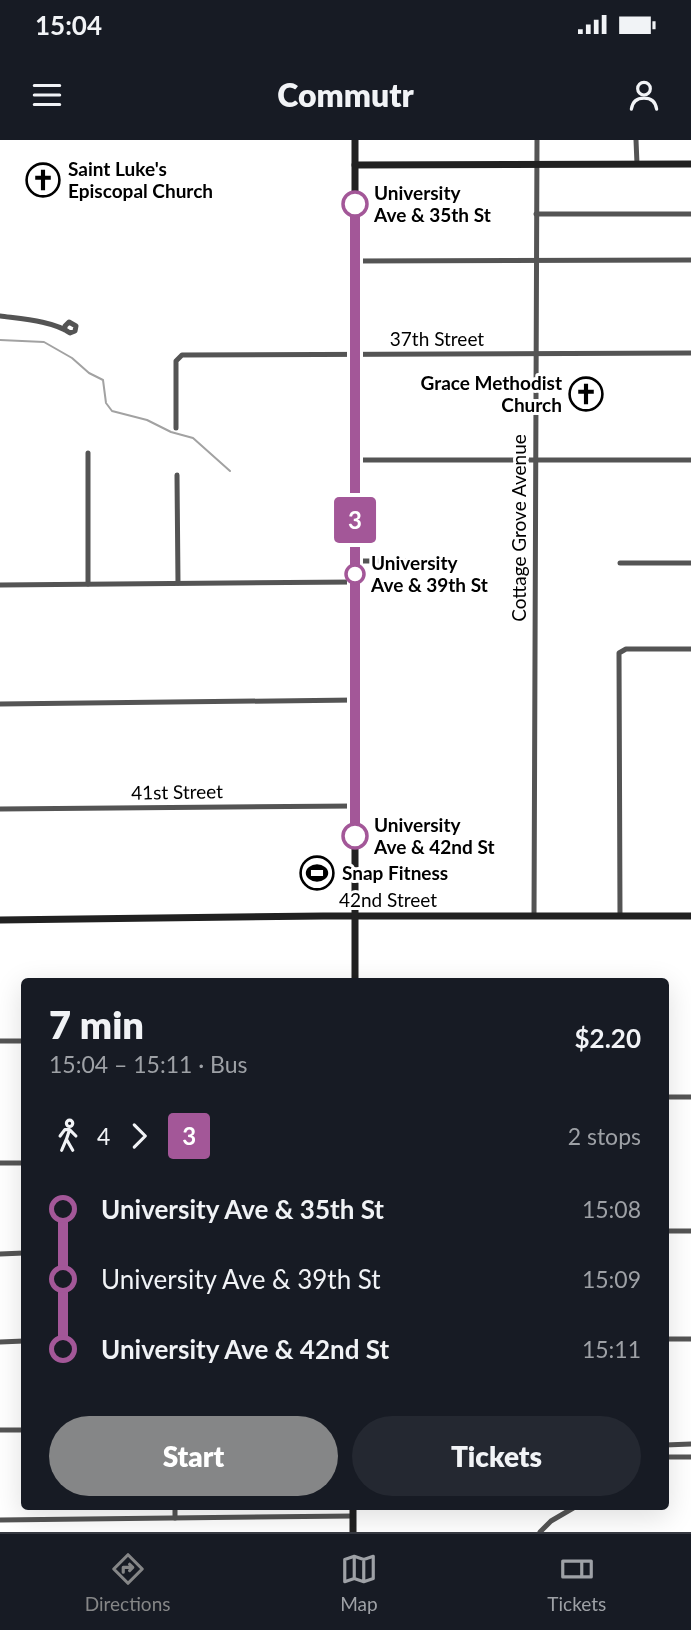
<!DOCTYPE html>
<meta charset="utf-8">
<style>
body{margin:0;font-family:Lato,sans-serif;background:#242831;color:#f1f3f6;height:100vh;display:flex;flex-direction:column;font-size:26px;white-space:nowrap}
*{box-sizing:border-box;margin:0}
p{font-size:23px;color:#9ea1a6}
.icon{flex:none;width:38px;height:38px;fill:none;stroke:currentColor;stroke-width:2;stroke-linecap:round;stroke-linejoin:round}
.map{position:relative;flex:1;overflow:hidden}
.side{position:absolute;left:21px;top:838px;width:648px;height:532px;display:flex;flex-direction:column;background:#171b24;border-radius:7px;box-shadow:0 7px 28px #0002}
.side>*{flex:none}
.badge{padding:0 14px;border-radius:5px;font-size:24px;line-height:46px}
.map>.badge{position:absolute;translate:-50% -50%;box-shadow:0 0 0 4px #fff}
.legs{display:flex;align-items:center;gap:10px;height:77px;padding:0 28px;font-size:23px}
.legs p{margin-inline-start:auto}
.head{display:flex;align-items:center;justify-content:space-between;height:119px;padding:0 28px}
h1{font-size:38px;font-weight:800;line-height:52px}
.cta{display:flex;gap:14px;margin-top:auto;padding:14px 28px}
.cta a{flex:1;height:80px;border-radius:42px;background:#858687;color:#fff;font-size:28px;font-weight:800;line-height:80px;text-align:center}
.cta a+a{background:#242831;color:#f1f3f6}
ul{padding:0 28px;list-style:none}
li{display:flex;align-items:center;gap:24px;height:70px;font-size:26px}
li i{display:grid;place-items:center;width:10px;height:100%;margin:0 9px;background:currentColor}
li i::after{content:'';width:18px;height:18px;margin:-9px;border:5px solid;border-radius:50%;background:#171b24}
li p{margin-inline-start:auto}
li:first-child i{background:linear-gradient(#0000 50%,currentColor 0)}
li:last-child i{background:linear-gradient(currentColor 50%,#0000 0)}
.status{display:flex;justify-content:space-between;align-items:center;height:49px;padding:0 35px;background:#171b24;direction:ltr}
.status svg{height:19px;fill:currentColor}
header{display:flex;justify-content:space-between;align-items:center;height:91px;padding:0 28px;background:#171b24;font-size:32px;font-weight:800}
.tab-bar{display:flex;justify-content:space-around;align-items:center;height:98px;border-top:2px solid #363941;background:#171b24;font-size:19px;color:#9ea1a6}
.tab-bar a{display:grid;justify-items:center;gap:4px}
.tab-bar .selected{color:#858687}
.map>svg:first-child{display:block}
.lines{fill:none;stroke-linecap:round;stroke-linejoin:round}
.stream{stroke:#a2a2a2;stroke-width:2}
.street{stroke:#545454;stroke-width:5}
.secondary{stroke:#212121;stroke-width:7}
.line-1-casing{stroke:#fff;stroke-width:16}
.line-1{stroke:#a35798;stroke-width:10}
.stop-1-dot{fill:#fff;stroke:#a35798;stroke-width:3.5}
.labels{text-anchor:middle;stroke-width:6;stroke-linejoin:round;paint-order:stroke}
.poi-label{font-size:19px;font-weight:bold;fill:#000;stroke:#fff;text-anchor:start}
.stop-label{font-size:19px;font-weight:bold;fill:#000;stroke:#fff;text-anchor:start}
.street-label{font-size:19px;fill:#000;stroke:#fff}
</style>
<div class="status"><b>15:04</b><svg viewBox="0 0 49 12"><path d="M0 12V9h3v3zM5 12V6h3v6zM10 12V3h3v9zM15 12V0h3v12zM26 1h20v11H26zM47 4h2v5h-2z"/></svg></div>
<header><svg class="icon" aria-label="menu" viewBox="0 0 24 24"><path d="M4 6h16M4 12h16M4 18h16"/></svg>Commutr<svg class="icon" aria-label="person" viewBox="0 0 24 24"><circle cx="12" cy="8" r="4"/><path d="M4 21q1-7 8-7t8 7"/></svg></header>
<div class="map">
<svg width="691" height="1392" viewBox="0 0 691 1392">
<rect width="100%" height="100%" fill="#fff"/>
<g class="lines">
<!-- stream -->
<polyline class="stream" points="0,200 44,202 72,218 89,233 103,240 106,263 112,271 147,280 171,292 193,298 230,331"/>
<!-- street -->
<g class="street">
<polyline points="636,0 637,24"/>
<polyline points="536,74 691,74"/>
<polyline points="355,121 691,120"/>
<path d="M 0,176 C 22,179 53,181 70,193 L 75,191 L 76,186 L 69,182 L 65,186 L 65,190"/>
<polyline points="176,288 176,221 182,215 691,213"/>
<polyline points="88,313 88,444"/>
<polyline points="355,320 691,320"/>
<polyline points="177,335 178,443"/>
<polyline points="355,421 445,421"/>
<polyline points="620,423 691,423"/>
<polyline points="0,445 355,442"/>
<polyline points="0,564 355,560"/>
<polyline points="0,669 355,666"/>
<polyline points="534,776 537,0"/>
<polyline points="620,776 619,513 626,509 691,509"/>
<polyline points="0,901 24,901"/>
<polyline points="665,957 691,957"/>
<polyline points="0,1023 24,1023"/>
<polyline points="665,1091 691,1091"/>
<polyline points="0,1114 24,1113"/>
<polyline points="665,1199 691,1199"/>
<polyline points="0,1202 24,1201"/>
<polyline points="0,1290 24,1290"/>
<polyline points="665,1305 691,1304"/>
<polyline points="665,1317 691,1317"/>
<polyline points="175,1378 175,1367"/>
<polyline points="0,1380 353,1376"/>
<polyline points="540,1392 551,1381 575,1367"/>
</g>
<!-- secondary -->
<g class="secondary">
<polyline points="355,25 691,24"/>
<polyline points="0,780 323,776 691,776"/>
<polyline points="355,842 355,0"/>
<polyline points="353,1392 353,1367"/>
</g>
</g>
<g class="lines">
<defs>
<polyline id="line-1" points="355,64 355,696"/>
</defs>
<!-- line-1 casing -->
<use href="#line-1" class="line-1-casing"/>
<!-- line-1 -->
<use href="#line-1" class="line-1"/>
</g>
<!-- icons -->
<defs>
<symbol id="church-ring" viewBox="-11 -11 22 22"><circle r="9.5" fill="#fff" stroke="#000" stroke-width="1.5"/><path d="M-1.2-6h2.4v3.5h3.3v2.4h-3.3V6h-2.4V-.1h-3.3v-2.4h3.3Z" fill="#000"/></symbol>
<symbol id="stadium-ring" viewBox="-11 -11 22 22"><circle r="9.5" fill="#fff" stroke="#000" stroke-width="1.5"/><path d="M0-5a6.5 5 0 1 0 0 10a6.5 5 0 1 0 0-10ZM-3.5-1.8h7v3.6h-7Z" fill="#000"/></symbol>
</defs>
<g fill-rule="evenodd">
<use href="#church-ring" x="24" y="21" width="38" height="38"/>
<use href="#church-ring" x="567" y="235" width="38" height="38"/>
<use href="#stadium-ring" x="298" y="714" width="38" height="38"/>
</g>
<!-- markers -->
<g class="stop-1-dot">
<circle cx="355" cy="64" r="12"/>
<circle cx="355" cy="434" r="9"/>
<circle cx="355" cy="696" r="12"/>
</g>
<g class="labels">
<!-- poi labels -->
<g class="poi-label">
<text x="68" y="36">Saint Luke's<tspan x="68" dy="22">Episcopal Church</tspan></text>
<text x="562" y="250" text-anchor="end">Grace Methodist<tspan x="562" dy="22">Church</tspan></text>
<text x="342" y="740">Snap Fitness</text>
</g>
<!-- stop labels -->
<g class="stop-label">
<text x="374" y="60">University<tspan x="374" dy="22">Ave &amp; 35th St</tspan></text>
<text x="371" y="430">University<tspan x="371" dy="22">Ave &amp; 39th St</tspan></text>
<text x="374" y="692">University<tspan x="374" dy="22">Ave &amp; 42nd St</tspan></text>
</g>
<!-- street labels -->
<g class="street-label">
<text x="437" y="206">37th Street</text>
<text transform="translate(519 388) rotate(-90)" y="7">Cottage Grove Avenue</text>
<text transform="translate(177 652) rotate(-1)" y="7">41st Street</text>
<text x="388" y="767">42nd Street</text>
</g>
</g>
</svg>
<b class="badge" style="left:355px;top:380px;background:#a35798;color:#fff">3</b>
<section class="side">
<div class="head"><div><h1>7 min</h1><p>15:04 – 15:11 · Bus</p></div><b>$2.20</b></div>
<div class="legs"><svg class="icon" aria-label="walk" viewBox="0 0 24 24"><circle cx="13" cy="4" r="2"/><path d="M13 8l-2 6 4 7M11 14l-3 7M7 12l3-4h3l4 4"/></svg>4<svg class="icon" aria-label="forward" viewBox="0 0 24 24"><path d="M9 5l7 7-7 7"/></svg><b class="badge" style="background:#a35798;color:#fff">3</b><p>2 stops</p></div>
<ul>
<li><i style="color:#a35798"></i><b>University Ave &amp; 35th St</b><p>15:08</p></li>
<li><i style="color:#a35798"></i><span>University Ave &amp; 39th St</span><p>15:09</p></li>
<li><i style="color:#a35798"></i><b>University Ave &amp; 42nd St</b><p>15:11</p></li>
</ul>
<div class="cta"><a>Start</a><a>Tickets</a></div>
</section>
</div>
<nav class="tab-bar">
<a class="selected"><svg class="icon" aria-label="directions" viewBox="0 0 24 24"><path d="M12 3l9 9-9 9-9-9zM9 14v-3h6M13 9l2 2-2 2"/></svg>Directions</a>
<a><svg class="icon" aria-label="map" viewBox="0 0 24 24"><path d="M3 6l6-2 6 2 6-2v14l-6 2-6-2-6 2zM9 4v14M15 6v14"/></svg>Map</a>
<a><svg class="icon" aria-label="tickets" viewBox="0 0 24 24"><path d="M3 7h18v10H3zM15 7v10"/></svg>Tickets</a>
</nav>
